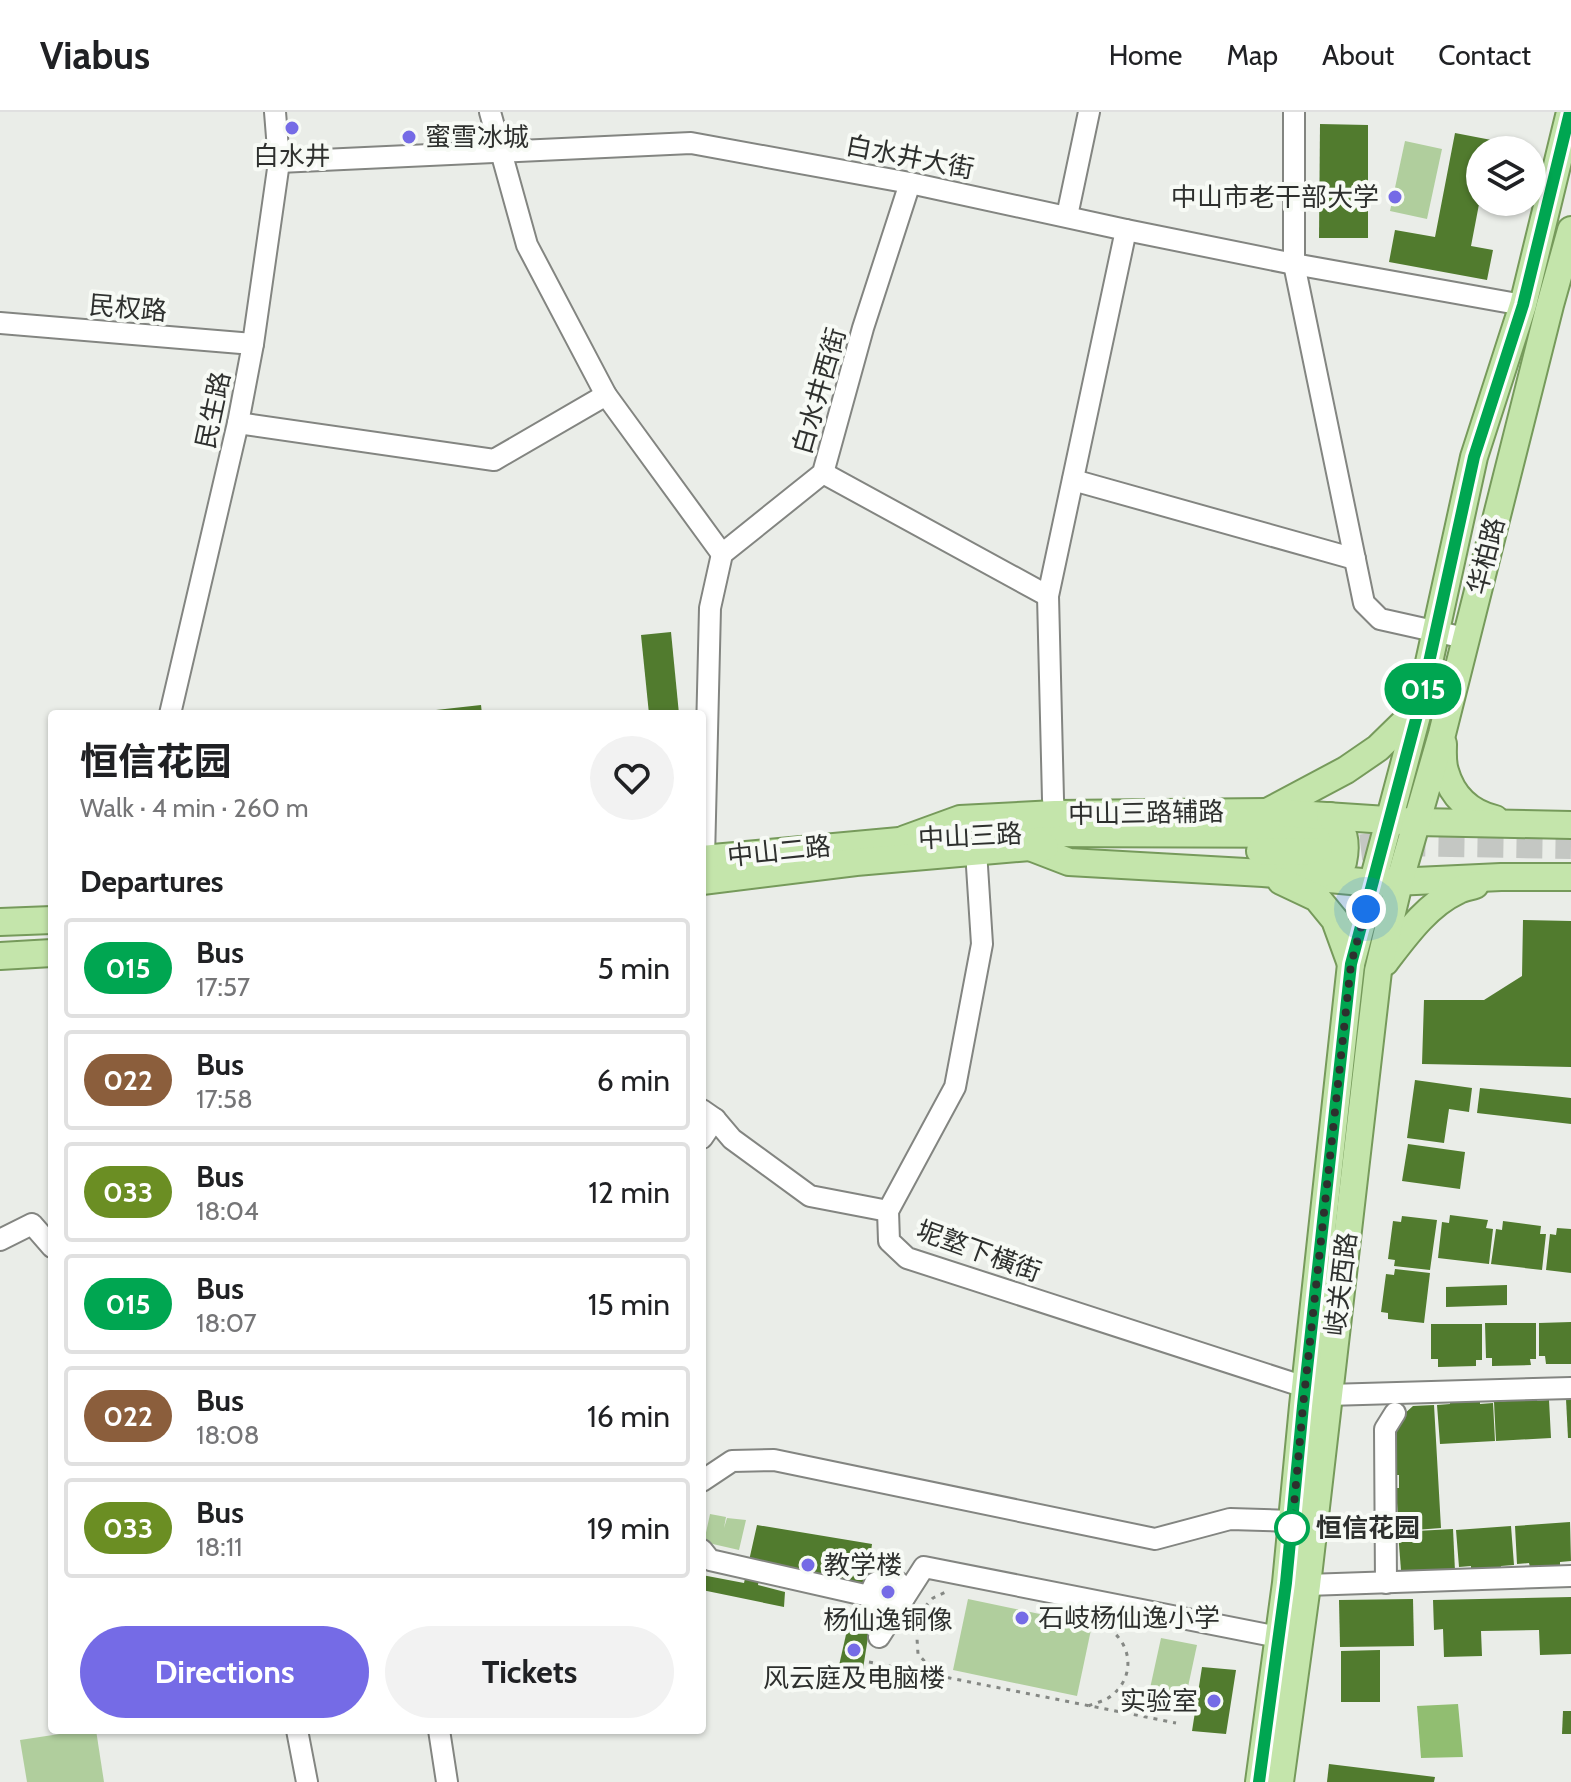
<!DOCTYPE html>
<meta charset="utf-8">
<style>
body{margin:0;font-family:Cabin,"Noto Sans SC",sans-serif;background:#f2f2f2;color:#202124;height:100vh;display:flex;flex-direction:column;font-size:30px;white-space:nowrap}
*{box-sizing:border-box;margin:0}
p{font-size:26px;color:#757577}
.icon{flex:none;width:44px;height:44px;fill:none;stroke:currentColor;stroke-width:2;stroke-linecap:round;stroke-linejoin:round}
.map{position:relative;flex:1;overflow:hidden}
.panel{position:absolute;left:48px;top:598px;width:658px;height:1024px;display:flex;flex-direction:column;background:#fff;border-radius:8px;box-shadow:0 2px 6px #0004}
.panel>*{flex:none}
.badge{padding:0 16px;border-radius:26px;font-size:28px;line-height:52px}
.tools{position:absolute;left:1466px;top:24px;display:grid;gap:16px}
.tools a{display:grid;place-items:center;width:80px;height:80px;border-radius:50%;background:#fff;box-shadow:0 2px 6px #0004;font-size:40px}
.you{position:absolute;width:40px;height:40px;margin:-20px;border:6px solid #fff;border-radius:50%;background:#1a73e8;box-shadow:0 0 0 12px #1a73e833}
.map>.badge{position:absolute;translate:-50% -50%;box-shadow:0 0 0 4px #fff}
h2{padding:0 32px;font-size:30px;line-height:72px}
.round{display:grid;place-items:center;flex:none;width:84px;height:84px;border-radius:42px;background:#f2f2f2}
.headline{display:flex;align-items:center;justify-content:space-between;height:136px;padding:0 32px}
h1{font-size:38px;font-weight:700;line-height:60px}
.action{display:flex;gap:16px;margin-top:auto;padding:16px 32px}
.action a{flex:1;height:92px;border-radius:48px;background:#756be6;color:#fff;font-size:32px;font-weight:700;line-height:92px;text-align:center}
.action a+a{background:#f2f2f2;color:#202124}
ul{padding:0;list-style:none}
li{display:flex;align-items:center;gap:24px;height:100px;margin:0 16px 12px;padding:0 16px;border:4px solid #e0e0e0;border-radius:8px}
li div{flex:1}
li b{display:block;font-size:30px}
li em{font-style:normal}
li .badge{min-width:88px;font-weight:700;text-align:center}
header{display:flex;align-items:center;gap:48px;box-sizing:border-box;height:112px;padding:0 40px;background:#fff;border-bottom:2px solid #e0e0e0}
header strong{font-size:38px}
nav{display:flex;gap:44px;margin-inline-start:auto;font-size:28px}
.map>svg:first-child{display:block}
.green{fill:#b0ce9d}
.water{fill:#91be71}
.building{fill:#517b2e}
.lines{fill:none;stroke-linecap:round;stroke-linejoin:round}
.major-tunnel{stroke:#c4c7c3;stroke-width:26;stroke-dasharray:26 13;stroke-linecap:butt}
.minor-casing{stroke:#838581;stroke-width:24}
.major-casing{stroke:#769a5b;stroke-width:30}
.path{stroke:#858884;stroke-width:3;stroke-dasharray:4 6;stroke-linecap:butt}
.minor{stroke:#fff;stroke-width:20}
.major{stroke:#c4e5ab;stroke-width:26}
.line-casing{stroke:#fff;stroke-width:18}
.line{stroke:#00a651;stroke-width:12}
.walk{stroke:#2e302e;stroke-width:8;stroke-dasharray:0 14.4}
.poi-dot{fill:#756be6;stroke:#f7faf5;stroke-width:3}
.stop-dot{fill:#fff;stroke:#00a651;stroke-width:4}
.labels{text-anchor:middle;stroke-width:8;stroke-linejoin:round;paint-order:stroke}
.poi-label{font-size:26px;fill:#2e302e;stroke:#f7faf5;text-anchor:start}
.street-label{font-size:26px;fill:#2e302e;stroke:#f7faf5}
.stop-label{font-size:26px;font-weight:bold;fill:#2e302e;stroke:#f7faf5;text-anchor:start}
</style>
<header>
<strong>Viabus</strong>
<nav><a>Home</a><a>Map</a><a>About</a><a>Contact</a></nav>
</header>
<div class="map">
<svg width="1571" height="1670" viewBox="0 0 1571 1670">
<rect width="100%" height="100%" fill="#eaede8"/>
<!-- green -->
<g class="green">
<polygon points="1405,29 1442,37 1427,107 1390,99"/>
<polygon points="710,1402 726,1405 724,1416 727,1406 746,1408 739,1438 704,1430"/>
<polygon points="968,1487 1092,1513 1077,1584 953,1558"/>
<polygon points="1161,1526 1197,1533 1183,1598 1147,1590"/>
<polygon points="86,1618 96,1618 104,1670 27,1670 20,1628"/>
</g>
<!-- water -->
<polygon class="water" points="1458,1592 1463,1645 1421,1646 1417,1594"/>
<!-- building -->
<g class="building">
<polygon points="1320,12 1368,13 1368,126 1319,126"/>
<polygon points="1455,21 1507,31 1506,38 1480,38 1480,87 1471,134 1493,138 1487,168 1389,150 1395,118 1435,125"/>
<polygon points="671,520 679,602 649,602 641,523"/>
<polygon points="481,593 482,602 418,602 418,600"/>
<polygon points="1523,808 1571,809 1571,955 1422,952 1424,888 1484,888 1522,864"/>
<polygon points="1415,968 1472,976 1469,1000 1449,997 1444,1031 1407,1026"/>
<polygon points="1480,976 1571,986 1571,1012 1477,1001"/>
<polygon points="1408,1032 1465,1040 1460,1077 1402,1069"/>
<polygon points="1450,1103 1488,1108 1486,1116 1493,1117 1489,1152 1438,1146 1442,1110 1449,1111"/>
<polygon points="1402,1104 1437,1108 1430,1158 1394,1154 1395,1148 1388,1147 1393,1109 1401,1110"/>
<polygon points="1503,1109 1541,1114 1540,1122 1546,1122 1542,1158 1491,1152 1496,1117 1502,1118"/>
<polygon points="1557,1116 1571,1117 1571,1161 1546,1158 1550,1122 1556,1123"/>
<polygon points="1395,1157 1430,1161 1424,1211 1388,1207 1388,1201 1381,1200 1386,1162 1394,1163"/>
<polygon points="1507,1173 1507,1193 1446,1195 1446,1175"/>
<polygon points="1571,1210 1571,1252 1546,1252 1545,1244 1539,1244 1539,1211"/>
<polygon points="1485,1211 1536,1211 1536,1247 1530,1247 1531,1253 1492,1254 1492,1246 1486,1246"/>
<polygon points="1431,1212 1482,1212 1482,1248 1476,1248 1476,1254 1438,1255 1438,1247 1431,1247"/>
<polygon points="1537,1285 1537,1289 1549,1288 1551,1326 1496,1329 1494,1290 1507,1289 1507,1286"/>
<polygon points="1480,1287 1480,1292 1493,1291 1495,1329 1440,1332 1437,1293 1450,1292 1450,1289"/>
<polygon points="1566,1287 1571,1287 1571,1326 1568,1326"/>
<polygon points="1434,1293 1441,1416 1402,1419 1401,1406 1398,1406 1396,1376 1399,1376 1399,1363 1396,1363 1393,1312 1413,1294"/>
<polygon points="1570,1410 1571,1449 1560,1450 1560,1453 1530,1455 1529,1451 1517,1452 1515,1414"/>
<polygon points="757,1413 872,1432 866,1477 761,1456 758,1473 785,1480 784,1495 702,1478 702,1463 744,1471"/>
<polygon points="1511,1414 1514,1453 1501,1454 1501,1457 1471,1459 1471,1454 1459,1455 1456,1418"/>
<polygon points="1453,1417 1455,1459 1413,1462 1401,1458 1398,1420"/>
<polygon points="1571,1485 1571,1542 1540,1543 1539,1518 1481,1519 1482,1544 1444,1545 1443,1517 1434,1518 1433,1488"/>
<polygon points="1413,1487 1414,1534 1340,1535 1339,1488"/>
<polygon points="852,1496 872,1500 862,1563 838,1558"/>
<polygon points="1380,1538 1380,1590 1341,1590 1341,1539"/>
<polygon points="1202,1555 1236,1558 1226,1622 1192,1619"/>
<polygon points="1563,1599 1571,1599 1571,1622 1562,1622"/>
<polygon points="1329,1652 1435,1665 1434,1670 1327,1670"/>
</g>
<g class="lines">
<!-- major-tunnel -->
<polyline class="major-tunnel" points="1322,740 1399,731 1571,734"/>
<defs>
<g id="minor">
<polyline points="490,0 527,133 606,283 722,442"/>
<polyline points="1294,0 1294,152 1364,491 1380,507 1465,526"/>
<polyline points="279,50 691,31 910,71 1126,118 1294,152 1523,193"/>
<polyline points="1067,104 1089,0"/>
<polyline points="0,211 253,232"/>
<polyline points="238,311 494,348 606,283"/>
<polyline points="823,361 1048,484"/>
<polyline points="1073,368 1355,447"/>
<polyline points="170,602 238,311 253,232 279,50 275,0"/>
<polyline points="1055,702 1053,687 1048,484 1126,118"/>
<polyline points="976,739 982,832 955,975 888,1099 889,1129 907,1146 1305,1275"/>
<polyline points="704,746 710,496 722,442 823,361 863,216 910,71"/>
<polyline points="702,998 715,1007 732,1027 810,1084 888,1099"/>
<polyline points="702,1026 715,1007"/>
<polyline points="0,1128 32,1112 52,1135"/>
<polyline points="1328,1283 1571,1276"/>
<polyline points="702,1369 732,1349 774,1348 1155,1427 1230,1407 1292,1409"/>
<polyline points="702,1438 710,1448 869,1484"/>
<polyline points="1386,1471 1385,1317 1395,1301"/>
<polyline points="1307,1473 1571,1464"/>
<polyline points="898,1496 872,1491 869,1484 875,1471 884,1468 899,1471 904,1486"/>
<polyline points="879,1525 924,1455 1278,1525"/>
<polyline points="297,1618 307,1670"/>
<polyline points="439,1618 447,1670"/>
</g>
<g id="major">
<path d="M 1443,632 C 1443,640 1442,650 1445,659 C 1452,684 1470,701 1495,707"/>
<polyline points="1269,699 1346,658 1378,636 1419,596"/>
<polyline points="1021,721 1324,722"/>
<polyline points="905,727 960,707 1055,702 1267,700 1417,710 1571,713"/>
<polyline points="1030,735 1069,750 1263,761 1373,771 1501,765 1571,765"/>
<polyline points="1260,739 1322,740"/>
<polyline points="702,747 921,727"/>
<path d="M 1313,764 L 1331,759 L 1343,750 C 1347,731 1345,717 1330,704"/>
<polyline points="702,769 856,750 1030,735 1045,735"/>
<polyline points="1281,769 1317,786 1335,808 1351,852"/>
<polyline points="0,810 52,808"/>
<polyline points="0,844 52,841"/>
<path d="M 1385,850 C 1405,824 1427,793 1457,779 C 1462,776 1469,775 1475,773"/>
<polyline points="1259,1670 1286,1471 1303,1294 1351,852 1419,596 1474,345 1523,193 1570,0"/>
<polyline points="1280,1670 1307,1473 1378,859 1399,771 1442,622 1550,193 1571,118"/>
</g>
</defs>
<!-- minor casing -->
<use href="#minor" class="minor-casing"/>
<!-- major casing -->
<use href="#major" class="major-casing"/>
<!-- path -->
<g class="path">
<path d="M 1061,1502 C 1074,1505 1091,1507 1103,1513 C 1132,1528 1137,1564 1111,1584 C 1105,1589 1095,1591 1088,1594"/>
<polyline points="869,1550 1176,1611"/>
<polyline points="938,1564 918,1542 916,1511 921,1499 933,1486 948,1479"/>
</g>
<!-- minor -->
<use href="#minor" class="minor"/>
<!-- major -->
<use href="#major" class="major"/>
</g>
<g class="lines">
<defs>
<polyline id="line" points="1259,1670 1286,1471 1303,1294 1351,852 1419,596 1474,345 1523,193 1570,0"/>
</defs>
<!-- line casing -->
<use href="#line" class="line-casing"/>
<!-- line -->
<use href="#line" class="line"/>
<!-- walk -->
<polyline class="walk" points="1292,1416 1303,1294 1351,852 1366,797"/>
</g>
<!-- markers -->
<g class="poi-dot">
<circle cx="292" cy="16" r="8"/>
<circle cx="409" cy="25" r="8"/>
<circle cx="1395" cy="85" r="8"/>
<circle cx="808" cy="1453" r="8"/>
<circle cx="888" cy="1480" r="8"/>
<circle cx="1022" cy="1506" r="8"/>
<circle cx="854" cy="1538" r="8"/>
<circle cx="1214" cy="1589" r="8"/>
</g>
<circle class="stop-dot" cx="1292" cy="1416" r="16"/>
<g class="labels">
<!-- poi labels -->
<g class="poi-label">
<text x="425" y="34">蜜雪冰城</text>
<text x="292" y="53" text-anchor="middle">白水井</text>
<text x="1379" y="94" text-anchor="end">中山市老干部大学</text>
<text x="824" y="1462">教学楼</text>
<text x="1038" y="1515">石岐杨仙逸小学</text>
<text x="888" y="1517" text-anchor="middle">杨仙逸铜像</text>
<text x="854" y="1575" text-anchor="middle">风云庭及电脑楼</text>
<text x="1198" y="1598" text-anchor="end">实验室</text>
</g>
<!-- street labels -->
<g class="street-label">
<text transform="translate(910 45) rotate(11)" y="9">白水井大街</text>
<text transform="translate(128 196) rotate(5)" y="9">民权路</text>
<text transform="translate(819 279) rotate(-74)" y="9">白水井西街</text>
<text transform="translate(213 298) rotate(-78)" y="9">民生路</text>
<text transform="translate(1486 444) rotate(-76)" y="9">华柏路</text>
<text transform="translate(1146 701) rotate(-1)" y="9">中山三路辅路</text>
<text transform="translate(970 724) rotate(-3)" y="9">中山三路</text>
<text transform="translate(779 739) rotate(-6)" y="9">中山二路</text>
<text transform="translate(979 1139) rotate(20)" y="9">坭墪下橫街</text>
<text transform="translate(1341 1172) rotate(-83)" y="9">岐关西路</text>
</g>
<!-- stop labels -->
<g class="stop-label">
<text x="1316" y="1425">恒信花园</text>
</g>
</g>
</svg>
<div class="tools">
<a><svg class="icon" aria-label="layers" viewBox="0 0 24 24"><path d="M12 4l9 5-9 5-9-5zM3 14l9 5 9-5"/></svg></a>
</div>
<div class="you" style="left:1366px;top:797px"></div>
<b class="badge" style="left:1423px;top:577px;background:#00a651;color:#fff">015</b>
<section class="panel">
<div class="headline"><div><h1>恒信花园</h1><p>Walk · 4 min · 260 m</p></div><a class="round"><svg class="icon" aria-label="heart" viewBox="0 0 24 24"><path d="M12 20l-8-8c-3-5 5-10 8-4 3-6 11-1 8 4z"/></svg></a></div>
<h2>Departures</h2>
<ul>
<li><span class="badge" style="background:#00a651;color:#fff">015</span><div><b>Bus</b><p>17:57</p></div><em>5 min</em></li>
<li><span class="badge" style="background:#8b5e3c;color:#fff">022</span><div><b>Bus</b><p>17:58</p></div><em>6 min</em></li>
<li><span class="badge" style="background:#6b8e23;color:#fff">033</span><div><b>Bus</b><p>18:04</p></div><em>12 min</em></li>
<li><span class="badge" style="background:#00a651;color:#fff">015</span><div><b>Bus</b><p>18:07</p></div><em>15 min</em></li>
<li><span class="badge" style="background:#8b5e3c;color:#fff">022</span><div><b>Bus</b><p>18:08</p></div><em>16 min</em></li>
<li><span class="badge" style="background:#6b8e23;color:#fff">033</span><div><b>Bus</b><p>18:11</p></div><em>19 min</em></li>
</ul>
<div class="action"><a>Directions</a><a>Tickets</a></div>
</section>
</div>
